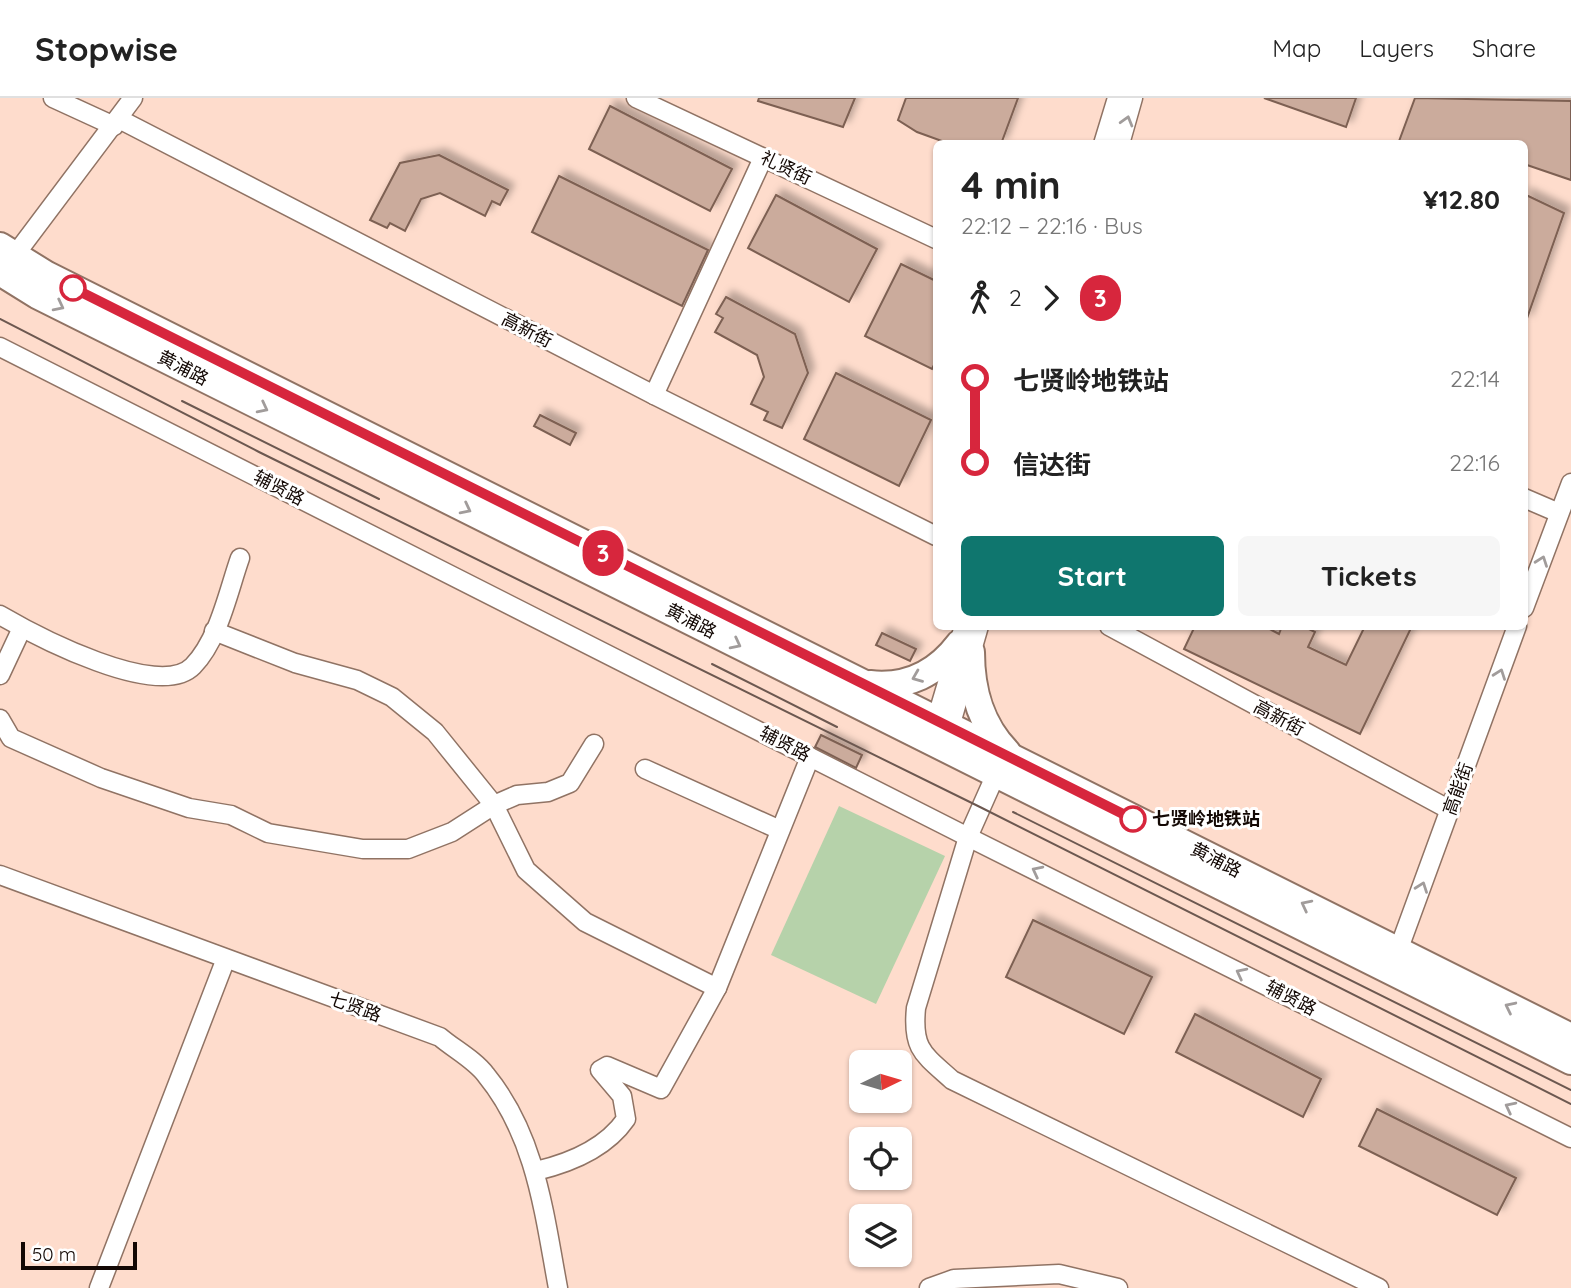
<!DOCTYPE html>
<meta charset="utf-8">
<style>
body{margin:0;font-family:Quicksand,"Noto Sans SC",sans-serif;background:#f6f6f6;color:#222;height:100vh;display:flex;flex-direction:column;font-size:26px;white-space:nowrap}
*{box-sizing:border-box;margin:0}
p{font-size:23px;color:#767676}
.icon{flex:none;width:38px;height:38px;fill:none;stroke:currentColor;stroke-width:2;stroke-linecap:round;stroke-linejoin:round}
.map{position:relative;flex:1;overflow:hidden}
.side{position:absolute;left:933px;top:42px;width:595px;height:490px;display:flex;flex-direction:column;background:#fff;border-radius:10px;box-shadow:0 2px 5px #0004}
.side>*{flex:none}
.badge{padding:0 14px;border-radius:23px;font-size:24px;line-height:46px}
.needle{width:46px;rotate:85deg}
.fabs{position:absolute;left:849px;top:952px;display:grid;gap:14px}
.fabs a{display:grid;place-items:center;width:63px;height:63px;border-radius:10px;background:#fff;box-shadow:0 2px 5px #0004;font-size:35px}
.scale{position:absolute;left:21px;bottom:18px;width:116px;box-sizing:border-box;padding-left:7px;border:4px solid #130804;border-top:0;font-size:19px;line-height:24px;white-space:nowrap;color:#130804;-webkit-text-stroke:5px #fff;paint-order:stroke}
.map>.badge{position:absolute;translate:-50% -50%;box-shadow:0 0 0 4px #fff}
.legs{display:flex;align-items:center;gap:10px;height:77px;padding:0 28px;font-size:23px}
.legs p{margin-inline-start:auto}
.headline{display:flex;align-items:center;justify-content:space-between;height:119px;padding:0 28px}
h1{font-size:38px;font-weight:700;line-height:52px}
.action{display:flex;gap:14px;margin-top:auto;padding:14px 28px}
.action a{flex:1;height:80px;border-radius:10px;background:#0f766e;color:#fff;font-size:28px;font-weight:700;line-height:80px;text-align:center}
.action a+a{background:#f6f6f6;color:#222}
ul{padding:0 28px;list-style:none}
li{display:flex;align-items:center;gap:24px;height:84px;font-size:26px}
li i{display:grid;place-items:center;width:10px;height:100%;margin:0 9px;background:currentColor}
li i::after{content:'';width:18px;height:18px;margin:-9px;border:5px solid;border-radius:50%;background:#fff}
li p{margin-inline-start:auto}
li:first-child i{background:linear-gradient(#0000 50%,currentColor 0)}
li:last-child i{background:linear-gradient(currentColor 50%,#0000 0)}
header{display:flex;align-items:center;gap:42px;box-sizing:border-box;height:98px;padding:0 35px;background:#fff;border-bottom:2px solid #e0e0e0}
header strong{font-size:33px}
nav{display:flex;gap:38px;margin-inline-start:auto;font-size:24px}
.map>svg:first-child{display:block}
.pitch{fill:#b6d2aa}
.building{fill:#cbab9c;stroke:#7d6052;stroke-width:2;filter:url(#shadow)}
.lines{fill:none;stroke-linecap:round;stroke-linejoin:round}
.minor-casing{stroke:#907364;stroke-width:21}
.highway-casing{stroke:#907364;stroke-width:30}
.minor{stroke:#fff;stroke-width:18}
.highway{stroke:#fff;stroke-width:26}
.tram{stroke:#6c5850;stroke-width:2}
.oneway{stroke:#a19c9b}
.line-1-casing{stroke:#fff;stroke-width:16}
.line-1{stroke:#d7263d;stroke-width:10}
.stop-1-dot{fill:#fff;stroke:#d7263d;stroke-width:3.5}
.labels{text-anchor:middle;stroke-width:6;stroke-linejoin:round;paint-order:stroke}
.street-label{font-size:18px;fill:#130804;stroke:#fff}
.stop-label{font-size:18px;font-weight:bold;fill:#130804;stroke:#fff;text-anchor:start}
</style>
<header>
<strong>Stopwise</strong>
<nav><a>Map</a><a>Layers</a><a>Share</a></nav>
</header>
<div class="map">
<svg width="1571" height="1190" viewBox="0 0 1571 1190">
<defs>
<filter id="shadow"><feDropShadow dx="6" dy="-6" stdDeviation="3.5" flood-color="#0004"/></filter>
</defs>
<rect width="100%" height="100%" fill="#fedccc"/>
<!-- pitch -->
<polygon class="pitch" points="839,708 945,758 876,906 771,857"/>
<!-- building -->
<g class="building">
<polygon points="759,0 855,0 843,29 758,3"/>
<polygon points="906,0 1018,0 1001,46 950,46 917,34 898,22"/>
<polygon points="1264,0 1356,0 1346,29"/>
<polygon points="1415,0 1571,3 1571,82 1524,66 1524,46 1398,46"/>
<polygon points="610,8 732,71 710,113 589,51"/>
<polygon points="439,57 508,92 500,107 492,103 485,118 440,95 421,101 405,133 390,125 387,130 370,122 400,65"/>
<polygon points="559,78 708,152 682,208 532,134"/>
<polygon points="1524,96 1564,115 1526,223 1524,222"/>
<polygon points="776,97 877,151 849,204 748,150"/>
<polygon points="901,166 936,183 936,263 932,271 865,238"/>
<polygon points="726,199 795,236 808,275 782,330 764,322 768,314 751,306 764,279 757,257 715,234 723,220 716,216"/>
<polygon points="836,275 931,322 899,388 804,341"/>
<polygon points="540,317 576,335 570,347 534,328"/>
<polygon points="1195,528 1264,528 1279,536 1282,528 1303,528 1315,534 1308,549 1346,567 1365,528 1412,528 1360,636 1184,551"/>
<polygon points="882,535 916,551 910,563 876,547"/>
<polygon points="821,637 862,657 856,670 815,649"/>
<polygon points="1033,822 1152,879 1124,936 1006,879"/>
<polygon points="1195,916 1321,981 1303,1019 1176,954"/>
<polygon points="1377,1011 1516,1080 1497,1117 1359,1048"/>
</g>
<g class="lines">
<defs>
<g id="minor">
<polyline points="53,0 114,28"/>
<polyline points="636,0 936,141"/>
<polyline points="119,21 654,297 936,438"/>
<polyline points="1103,46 1117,0"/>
<polyline points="1120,46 1133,0"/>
<polyline points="9,165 133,0"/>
<polyline points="0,249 968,739 1571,1040"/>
<polyline points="654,297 763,60"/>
<polyline points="1524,400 1559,415"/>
<polyline points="1524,510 1571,385"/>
<path d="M 0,517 C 36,538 159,603 193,568 C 219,541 228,494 240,460"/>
<polyline points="1109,528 1450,712"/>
<polyline points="214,533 295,565 357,582 392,599 435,634 494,707 526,772 585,824 717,890"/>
<polyline points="0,577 22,530"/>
<polyline points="0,621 11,640 101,680 189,710 231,717 268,735 363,751 408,751 452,734 494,707 517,697 548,694 570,685 594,646"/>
<polyline points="934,629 964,528"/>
<polyline points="942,635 950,629 979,528"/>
<polyline points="645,671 780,732"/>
<path d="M 996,676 L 968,739 L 916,910 C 912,951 923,956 952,982 L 1379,1190"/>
<path d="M 0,777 L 440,939 C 454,951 475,962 486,977 C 536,1038 544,1115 558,1190"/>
<polyline points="1398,853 1517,528"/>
<path d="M 536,1073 C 570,1065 606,1050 626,1021 L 622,998 L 600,972 L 607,968 L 661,991 L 717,890 L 810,659"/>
<polyline points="99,1190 225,863"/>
<polyline points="929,1190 954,1181 1059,1176 1118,1190"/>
</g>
<g id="highway">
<polyline points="0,148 47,177 1571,939"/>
<polyline points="0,174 37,197 1571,963"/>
<path d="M 971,554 C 971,592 980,626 1007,654"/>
<path d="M 870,586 C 907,590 937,575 959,546"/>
</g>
</defs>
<!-- minor casing -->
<use href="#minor" class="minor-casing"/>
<!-- highway casing -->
<use href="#highway" class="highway-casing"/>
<!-- minor -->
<use href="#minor" class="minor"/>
<!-- highway -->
<use href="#highway" class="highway"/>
<!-- tram -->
<g class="tram">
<polyline points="0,221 259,354 980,709 1571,1006"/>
<polyline points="182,303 379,401"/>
<polyline points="712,566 837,629"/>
<polyline points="1013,714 1571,992"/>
</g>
</g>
<!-- one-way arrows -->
<defs><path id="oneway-chevron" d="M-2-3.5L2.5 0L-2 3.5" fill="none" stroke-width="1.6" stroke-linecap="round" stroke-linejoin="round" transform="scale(1.75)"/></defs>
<g class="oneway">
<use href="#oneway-chevron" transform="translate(1127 23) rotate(-74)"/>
<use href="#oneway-chevron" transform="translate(59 208) rotate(27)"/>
<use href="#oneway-chevron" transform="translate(263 310) rotate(27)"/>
<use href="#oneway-chevron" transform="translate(466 411) rotate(27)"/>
<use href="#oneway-chevron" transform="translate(1542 463) rotate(-70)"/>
<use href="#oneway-chevron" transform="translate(736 546) rotate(27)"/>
<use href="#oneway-chevron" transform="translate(1500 576) rotate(-70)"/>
<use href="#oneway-chevron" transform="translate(917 579) rotate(158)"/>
<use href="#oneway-chevron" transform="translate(1037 773) rotate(-153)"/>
<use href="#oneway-chevron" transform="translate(1422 789) rotate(-70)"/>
<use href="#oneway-chevron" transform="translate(1306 807) rotate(-153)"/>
<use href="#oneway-chevron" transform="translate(1241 875) rotate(-153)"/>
<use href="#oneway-chevron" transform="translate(1510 909) rotate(-154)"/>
<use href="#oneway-chevron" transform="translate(1510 1009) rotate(-153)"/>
</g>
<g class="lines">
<defs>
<polyline id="line-1" points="73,190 1133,721"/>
</defs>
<!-- line-1 casing -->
<use href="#line-1" class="line-1-casing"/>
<!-- line-1 -->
<use href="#line-1" class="line-1"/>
</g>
<!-- markers -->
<g class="stop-1-dot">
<circle cx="73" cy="190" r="12"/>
<circle cx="1133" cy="721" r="12"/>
</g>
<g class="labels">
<!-- street labels -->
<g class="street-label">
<text transform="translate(786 70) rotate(25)" y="6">礼贤街</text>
<text transform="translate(527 232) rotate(27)" y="6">高新街</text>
<text transform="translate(183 270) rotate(27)" y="6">黄浦路</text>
<text transform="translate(279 390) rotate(27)" y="6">辅贤路</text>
<text transform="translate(691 523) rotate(27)" y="6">黄浦路</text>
<text transform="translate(1279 620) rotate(28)" y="6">高新街</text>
<text transform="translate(785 646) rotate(27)" y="6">辅贤路</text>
<text transform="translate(1458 691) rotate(-70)" y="6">高能街</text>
<text transform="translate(1216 762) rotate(27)" y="6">黄浦路</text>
<text transform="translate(1291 900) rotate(27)" y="6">辅贤路</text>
<text transform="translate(355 909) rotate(20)" y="6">七贤路</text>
</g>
<!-- stop labels -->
<g class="stop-label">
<text x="1152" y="727">七贤岭地铁站</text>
</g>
</g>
</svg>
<div class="fabs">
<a><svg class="needle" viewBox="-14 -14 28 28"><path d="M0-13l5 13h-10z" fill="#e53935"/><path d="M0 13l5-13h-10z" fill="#767676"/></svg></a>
<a><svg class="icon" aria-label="locate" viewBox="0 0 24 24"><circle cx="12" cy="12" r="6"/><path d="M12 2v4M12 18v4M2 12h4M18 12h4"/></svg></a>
<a><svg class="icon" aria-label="layers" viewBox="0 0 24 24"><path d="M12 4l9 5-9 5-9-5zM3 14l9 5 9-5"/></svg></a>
</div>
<div class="scale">50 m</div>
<b class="badge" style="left:603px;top:455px;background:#d7263d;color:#fff">3</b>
<section class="side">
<div class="headline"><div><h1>4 min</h1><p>22:12 – 22:16 · Bus</p></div><b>¥12.80</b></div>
<div class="legs"><svg class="icon" aria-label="walk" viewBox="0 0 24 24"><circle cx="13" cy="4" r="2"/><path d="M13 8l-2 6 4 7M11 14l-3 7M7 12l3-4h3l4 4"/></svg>2<svg class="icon" aria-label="forward" viewBox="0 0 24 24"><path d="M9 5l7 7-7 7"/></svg><b class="badge" style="background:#d7263d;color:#fff">3</b></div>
<ul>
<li><i style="color:#d7263d"></i><b>七贤岭地铁站</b><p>22:14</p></li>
<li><i style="color:#d7263d"></i><b>信达街</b><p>22:16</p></li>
</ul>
<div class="action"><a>Start</a><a>Tickets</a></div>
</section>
</div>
